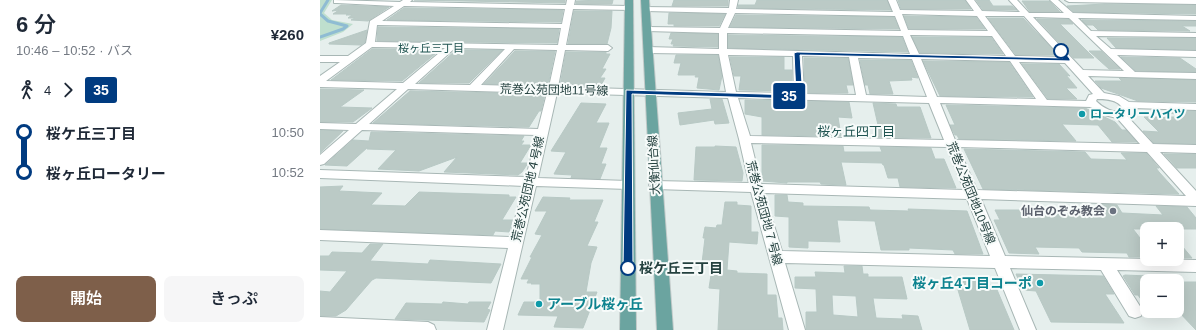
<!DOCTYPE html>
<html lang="ja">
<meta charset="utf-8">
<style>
body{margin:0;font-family:Arial,"Noto Sans JP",sans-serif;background:#f6f6f7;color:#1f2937;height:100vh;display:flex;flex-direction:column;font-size:15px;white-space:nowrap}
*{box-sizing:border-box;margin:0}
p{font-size:13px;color:#747a83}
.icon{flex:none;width:22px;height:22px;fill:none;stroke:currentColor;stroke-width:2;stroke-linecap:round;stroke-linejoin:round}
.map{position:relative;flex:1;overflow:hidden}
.panel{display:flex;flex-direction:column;background:#fff;width:320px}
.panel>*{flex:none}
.badge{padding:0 8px;border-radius:3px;font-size:14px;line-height:26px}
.buttons{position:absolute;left:820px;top:222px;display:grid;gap:8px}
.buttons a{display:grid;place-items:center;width:44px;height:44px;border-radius:8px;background:#fff;box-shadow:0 4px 16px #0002;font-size:20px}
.map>.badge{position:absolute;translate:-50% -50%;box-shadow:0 0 0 2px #fff}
.legs{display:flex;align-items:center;gap:6px;height:44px;padding:0 16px;font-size:13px}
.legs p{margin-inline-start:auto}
.overview{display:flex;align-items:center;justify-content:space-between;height:68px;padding:0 16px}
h1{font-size:22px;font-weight:600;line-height:30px}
.button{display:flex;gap:8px;margin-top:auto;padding:8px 16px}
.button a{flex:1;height:46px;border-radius:8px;background:#7e5f4a;color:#fff;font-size:16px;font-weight:600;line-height:46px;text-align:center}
.button a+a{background:#f6f6f7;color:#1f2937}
ul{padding:0 16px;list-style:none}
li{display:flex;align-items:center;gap:14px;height:40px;font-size:15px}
li i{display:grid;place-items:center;width:6px;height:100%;margin:0 5px;background:currentColor}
li i::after{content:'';width:10px;height:10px;margin:-5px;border:3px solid;border-radius:50%;background:#fff}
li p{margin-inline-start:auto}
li:first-child i{background:linear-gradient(#0000 50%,currentColor 0)}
li:last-child i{background:linear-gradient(currentColor 50%,#0000 0)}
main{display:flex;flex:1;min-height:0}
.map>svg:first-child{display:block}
.green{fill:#bfdfce}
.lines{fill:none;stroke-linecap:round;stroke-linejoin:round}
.stream{stroke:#8fbcd3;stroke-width:3}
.building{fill:#bbcac6;stroke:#b8c9c5;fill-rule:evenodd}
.minor-casing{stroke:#a8b7b5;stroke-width:2}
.major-casing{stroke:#c2cac9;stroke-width:2}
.minor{fill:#fff;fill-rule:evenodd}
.major{fill:#6ba4a0;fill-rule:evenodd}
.line-1{fill:#003b80;stroke:#fff}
.stop-1-dot{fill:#fff;stroke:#003b80;stroke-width:2}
.culture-dot{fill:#0f9aa8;stroke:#f7fbfa;stroke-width:1.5}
.worship-dot{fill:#6b7280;stroke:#f7fbfa;stroke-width:1.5}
.labels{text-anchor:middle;stroke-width:4;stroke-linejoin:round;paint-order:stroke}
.far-neighbourhood-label{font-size:11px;fill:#205451;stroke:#f7fbfa}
.street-label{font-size:12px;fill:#24413f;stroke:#f7fbfa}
.culture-label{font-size:12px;font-weight:bold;fill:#0d838f;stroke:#f7fbfa;text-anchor:start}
.worship-label{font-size:12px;font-weight:bold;fill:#5b616d;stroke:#f7fbfa;text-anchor:end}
.neighbourhood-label{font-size:13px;fill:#205451;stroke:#f7fbfa}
.near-stop-label{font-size:14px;font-weight:bold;fill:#24413f;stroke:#f7fbfa;text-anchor:start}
.near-culture-label{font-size:14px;font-weight:bold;fill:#0d838f;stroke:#f7fbfa;text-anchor:end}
</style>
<main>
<section class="panel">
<div class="overview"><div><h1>6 分</h1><p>10:46 – 10:52 · バス</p></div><b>¥260</b></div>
<div class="legs"><svg class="icon" aria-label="walk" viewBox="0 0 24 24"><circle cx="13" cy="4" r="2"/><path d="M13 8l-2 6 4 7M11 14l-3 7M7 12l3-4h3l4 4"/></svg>4<svg class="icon" aria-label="forward" viewBox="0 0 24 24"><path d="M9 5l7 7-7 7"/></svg><b class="badge" style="background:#003b80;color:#fff">35</b></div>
<ul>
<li><i style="color:#003b80"></i><b>桜ケ丘三丁目</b><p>10:50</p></li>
<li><i style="color:#003b80"></i><b>桜ヶ丘ロータリー</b><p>10:52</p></li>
</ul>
<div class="button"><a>開始</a><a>きっぷ</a></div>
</section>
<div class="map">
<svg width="876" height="330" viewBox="0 0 876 330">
<rect width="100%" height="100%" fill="#e6efed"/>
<!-- green -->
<polygon class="green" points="0,0 12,0 4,13 12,20 33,24 23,32 0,41"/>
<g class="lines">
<!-- stream -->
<g class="stream">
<polyline points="0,13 8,0"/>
<polyline points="0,14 8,21 27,26 23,29 0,37"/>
</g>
</g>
<!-- building -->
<g class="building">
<polygon points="94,0 245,0 245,3"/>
<polygon points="281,0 293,0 292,4 256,4 256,1"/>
<polygon points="354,0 408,0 408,6 352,6"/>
<polygon points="437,0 567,0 571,10 418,8 418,5 435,5"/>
<polygon points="578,0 645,0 651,9 581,9"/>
<polygon points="656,0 669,0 673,6 692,6 697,10 663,10"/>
<polygon points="702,1 729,1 740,12 710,12"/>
<polygon points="785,4 876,5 876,14 754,12 747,6"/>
<polygon points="21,5 69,7 48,21 31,20 35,18 28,18 32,15 26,15 28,14 13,14 19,10 12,11"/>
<polygon points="84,8 243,10 241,22 67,20"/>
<polygon points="254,11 292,11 291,28 287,44 248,44"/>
<polygon points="349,13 405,14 399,26 354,26 354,24 348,24"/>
<polygon points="416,15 574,17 579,29 410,27"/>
<polygon points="584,16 656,17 665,29 589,29"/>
<polygon points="668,18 703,18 738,55 696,55"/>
<polygon points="717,19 748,19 753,24 740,24 774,58 754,58"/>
<polygon points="762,20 876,21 876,26 862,26 870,31 778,30 773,25 767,25"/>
<polygon points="58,27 239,29 237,43 57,41"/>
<polygon points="47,30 45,42 41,45 9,44 9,43"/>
<polygon points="351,33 398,34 398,47 353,46 354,44 351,44 353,39 349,39"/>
<polygon points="408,35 582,37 588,52 408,48"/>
<polygon points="592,37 671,37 683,54 600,53"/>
<polygon points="787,38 876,38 876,50 796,48"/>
<polygon points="52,49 121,49 82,81 11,80"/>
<polygon points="136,50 182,50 149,83 99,83"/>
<polygon points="195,51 235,51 228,85 164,84"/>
<polygon points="769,51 781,51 800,69 789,69"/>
<polygon points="246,52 286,52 286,54 290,54 282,69 286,69 280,78 285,78 280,87 253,86 251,84 250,86 240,86"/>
<polygon points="356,55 398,55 402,76 399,90 377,88 379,77 375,77 376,75 358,75 361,63 354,63"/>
<polygon points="410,57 464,57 464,70 472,70 472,91 419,90 421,76 414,76"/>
<polygon points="801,57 860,58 876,69 876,72 816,71"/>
<polygon points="484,58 528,58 533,85 526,85 528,93 485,93"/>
<polygon points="540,60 591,60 598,78 591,77 592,80 569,81 573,94 550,94 548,85 545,85"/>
<polygon points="603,61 689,62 713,97 620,96"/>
<polygon points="702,64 739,64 750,76 746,75 757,88 746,88 757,99 728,99"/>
<polygon points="799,78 876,80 876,102 818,101 781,88 775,81 802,81"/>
<polygon points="0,89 44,90 20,107 52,108 33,122 0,122"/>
<polygon points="90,91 225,94 221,111 219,111 209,127 53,123"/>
<polygon points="390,99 402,99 409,123 395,124 394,120 360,125 358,113 392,109"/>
<polygon points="425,100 529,102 532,118 518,117 521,136 442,135 442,117 425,114"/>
<polygon points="261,103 286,104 276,123 289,123 279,148 287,148 281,164 286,164 280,179 251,178 252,175 234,174 246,152 231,151"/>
<polygon points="553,103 576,104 577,107 600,107 611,138 558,137 554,125 558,125"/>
<polygon points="626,105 765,108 795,122 802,130 806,130 817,142 792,142 778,125 742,124 756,141 639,139 637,135 635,135 630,125 635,125"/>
<polygon points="845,111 876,111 876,144 834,143 823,131 839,132 824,117 864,117"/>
<polygon points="0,130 23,131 0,153"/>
<polygon points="51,132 204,136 201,141 204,141 201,145 211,145 200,163 208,163 202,172 198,175 124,172 137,157 99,171 58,169 76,150 47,149 48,147 27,166 5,165 33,140 49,141"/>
<polygon points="442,145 523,146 524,152 562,152 560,147 611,148 615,159 624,159 636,188 580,187 578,178 568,178 564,165 563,165 562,163 521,162 526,185 501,184 500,182 467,182 467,183 442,181"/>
<polygon points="395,146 416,147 423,173 422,181 374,180 376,147 395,147"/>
<polygon points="644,149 765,152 771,159 807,160 801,153 826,153 839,168 836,168 839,172 859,194 663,189"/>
<polygon points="844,154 876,154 876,168 857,168"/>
<polygon points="23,186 19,191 62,193 51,205 85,206 99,192 189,195 189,197 196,197 182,220 193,220 189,232 175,231 173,235 0,229 0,187"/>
<polygon points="455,195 467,195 468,202 483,203 483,206 549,207 550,210 589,211 588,209 647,211 663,254 635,254 633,250 589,248 589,250 561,250 555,221 517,220 520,242 488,241 488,248 469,247 469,217 455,216"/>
<polygon points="223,197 250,198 249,200 283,200 274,222 278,222 267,246 277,247 271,263 266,292 277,292 263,328 234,327 238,316 198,315 204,302 220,302 220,284 211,284 212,283 207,283 209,279 201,279 212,257 210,257 222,235 215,234 227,211 215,211"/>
<polygon points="405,202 417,202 417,205 431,206 431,232 438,232 437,244 409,242 407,270 417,271 417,273 447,274 447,295 456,295 458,318 462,318 463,330 398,330 400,289 389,288 393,262 382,263 385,238 383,238 385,227 396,228 397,225 402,225"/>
<polygon points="779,204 797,205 802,213 843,215 836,206 867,207 876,218 876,229 813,229 827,247 827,257 809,257 807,253 762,252 759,248 715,247 719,254 689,253 674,220 680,220 675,210 730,210 730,212 785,213"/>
<polygon points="857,240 872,258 857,258"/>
<polygon points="50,244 63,244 50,261 108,264 110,260 181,264 171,283 56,278 52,280 26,310 16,316 0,316 0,291 10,292 27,271 0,270 0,256 9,256 12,252 42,253"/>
<path d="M 524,266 L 542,266 L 543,274 L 548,274 L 548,277 L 582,277 L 587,299 L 553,298 L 556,318 L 583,319 L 582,315 L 598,316 L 602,330 L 486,330 L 486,312 L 497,312 L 496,289 L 475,288 L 475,277 L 496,277 L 495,272 L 525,273 ZM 512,295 L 536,296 L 538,317 L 513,315 Z"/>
<polygon points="696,274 783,276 794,294 785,294 804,323 731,322 716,291 703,290"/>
<polygon points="805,275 827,276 827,308 818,295 815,295 803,276"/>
<polygon points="655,279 667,279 669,285 675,285 694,330 650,330 635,280 656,281"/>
<polygon points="857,282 876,282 876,330 857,310"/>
<polygon points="123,302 148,304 149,302 171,302 167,309 170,310 164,322 75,319 86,303 122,304"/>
</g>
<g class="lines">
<defs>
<g id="minor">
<path d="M 14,0 L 80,2 L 83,0 L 92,0 L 90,2 L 246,5 L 247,0 L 255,0 L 254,5 L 309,6 L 312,6 L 312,10 L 253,9 L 246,45 L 288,45 L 292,48 L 288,51 L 245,50 L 238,87 L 406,92 L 399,54 L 328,53 L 324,50 L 328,47 L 399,49 L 399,33 L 327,31 L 323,29 L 327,27 L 400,28 L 407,13 L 326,11 L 323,11 L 323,7 L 409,8 L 410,0 L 418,0 L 416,9 L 573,12 L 568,0 L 576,0 L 580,10 L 654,11 L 646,0 L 654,0 L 662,11 L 700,12 L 689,0 L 697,0 L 709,13 L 744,13 L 730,0 L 738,0 L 753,13 L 876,16 L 876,20 L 758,18 L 771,31 L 876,33 L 876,37 L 776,36 L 791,49 L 876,51 L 876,57 L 797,55 L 815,72 L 876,73 L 876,79 L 768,76 L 784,93 L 799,96 L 809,102 L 876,104 L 876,110 L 813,108 L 814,111 L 807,116 L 833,144 L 876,145 L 876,153 L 840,152 L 876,191 L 876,206 L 661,199 L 685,256 L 876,260 L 876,272 L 797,270 L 823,311 L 821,316 L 815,318 L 809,316 L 781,270 L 690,268 L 716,330 L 700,330 L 675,268 L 465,263 L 485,330 L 469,330 L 431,192 L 335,189 L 331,188 L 329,185 L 331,182 L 335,181 L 429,183 L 419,139 L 408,98 L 237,93 L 218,178 L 308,181 L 312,182 L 314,185 L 312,188 L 308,189 L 216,186 L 183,330 L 167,330 L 188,248 L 0,240 L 0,230 L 190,237 L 204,186 L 0,178 L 0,170 L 206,177 L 217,135 L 42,130 L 4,164 L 0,165 L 0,155 L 29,130 L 0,129 L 0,123 L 36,124 L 77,89 L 0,87 L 0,76 L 20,62 L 0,62 L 0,56 L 28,56 L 46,43 L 50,21 L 74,6 L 17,3 L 14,3 ZM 84,6 L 245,9 L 242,24 L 62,21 ZM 415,13 L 575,16 L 581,31 L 408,28 ZM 582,14 L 657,16 L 668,31 L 588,30 ZM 665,16 L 704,16 L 741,57 L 695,56 ZM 713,17 L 749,18 L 804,71 L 763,70 ZM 57,25 L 241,28 L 238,45 L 55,42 ZM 407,33 L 583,36 L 590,54 L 407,49 ZM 590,35 L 672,36 L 686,56 L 599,54 ZM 52,47 L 125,48 L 83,83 L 6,81 ZM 135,48 L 185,49 L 150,85 L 95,84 ZM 194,49 L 237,50 L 229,87 L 161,85 ZM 408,55 L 473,56 L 474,93 L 416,92 ZM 482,56 L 529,57 L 536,95 L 484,94 ZM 538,58 L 592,59 L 607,97 L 546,95 ZM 601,59 L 690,61 L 716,99 L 617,97 ZM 699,62 L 745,63 L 773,94 L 769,95 L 766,101 L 727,100 ZM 88,89 L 227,93 L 218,129 L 49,124 ZM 418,98 L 609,103 L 624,140 L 430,136 ZM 777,99 C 787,99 800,100 803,110 C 794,114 783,108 776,101 ZM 620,103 L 771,107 L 780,114 L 797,118 L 820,144 L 635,140 ZM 431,143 L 627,147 L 644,190 L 441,184 ZM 638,147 L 827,152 L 866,196 L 657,190 ZM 444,193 L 647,199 L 670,256 L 462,251 Z"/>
<polygon points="745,0 876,0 876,4 749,2"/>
<polygon points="0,317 108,322 114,325 116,330 0,330"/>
</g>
<g id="major">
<polygon points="305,0 313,0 316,330 300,330"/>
<polygon points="321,0 329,0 353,330 337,330"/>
</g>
</defs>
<!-- minor casing -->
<use href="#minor" class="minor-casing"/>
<!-- major casing -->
<use href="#major" class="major-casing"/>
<!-- minor -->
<use href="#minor" class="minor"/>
<!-- major -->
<use href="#major" class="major"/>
</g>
<!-- line-1 -->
<polygon class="line-1" points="739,50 743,50 750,59 750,61 480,55 483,97 479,99 312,94 313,268 311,271 305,271 303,268 306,90 476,95 474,53 477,52 743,58 738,51"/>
<!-- markers -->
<g class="stop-1-dot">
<circle cx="741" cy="51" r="7"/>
<circle cx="308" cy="268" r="7"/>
</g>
<g class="culture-dot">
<circle cx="762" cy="114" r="4"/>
<circle cx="720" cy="283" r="4"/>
<circle cx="219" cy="304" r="4"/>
</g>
<circle class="worship-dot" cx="793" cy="211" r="4"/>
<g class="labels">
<!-- far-neighbourhood labels -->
<g class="far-neighbourhood-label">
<text x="111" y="52">桜ヶ丘三丁目</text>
</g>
<!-- street labels -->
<g class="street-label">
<text transform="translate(234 90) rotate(1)" y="4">荒巻公苑団地11号線</text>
<text transform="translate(334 165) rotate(-93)" y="4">大衡仙台線</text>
<text transform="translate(208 189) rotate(-77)" y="4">荒巻公苑団地４号線</text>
<text transform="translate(651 193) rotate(68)" y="4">荒巻公苑団地10号線</text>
<text transform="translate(444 213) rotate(75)" y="4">荒巻公苑団地７号線</text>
</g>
<!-- culture labels -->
<g class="culture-label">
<text x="770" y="118">ロータリーハイツ</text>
</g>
<!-- worship labels -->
<g class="worship-label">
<text x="785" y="215">仙台のぞみ教会</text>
</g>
<!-- neighbourhood labels -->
<g class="neighbourhood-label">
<text x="536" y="136">桜ヶ丘四丁目</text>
</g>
<!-- near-stop labels -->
<g class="near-stop-label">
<text x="319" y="273">桜ケ丘三丁目</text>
</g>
<!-- near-culture labels -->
<g class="near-culture-label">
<text x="712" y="288">桜ヶ丘4丁目コーポ</text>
<text x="227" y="309" text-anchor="start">アーブル桜ヶ丘</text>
</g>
</g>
</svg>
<div class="buttons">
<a>+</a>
<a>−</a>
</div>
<b class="badge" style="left:469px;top:96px;background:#003b80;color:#fff">35</b>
</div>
</main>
